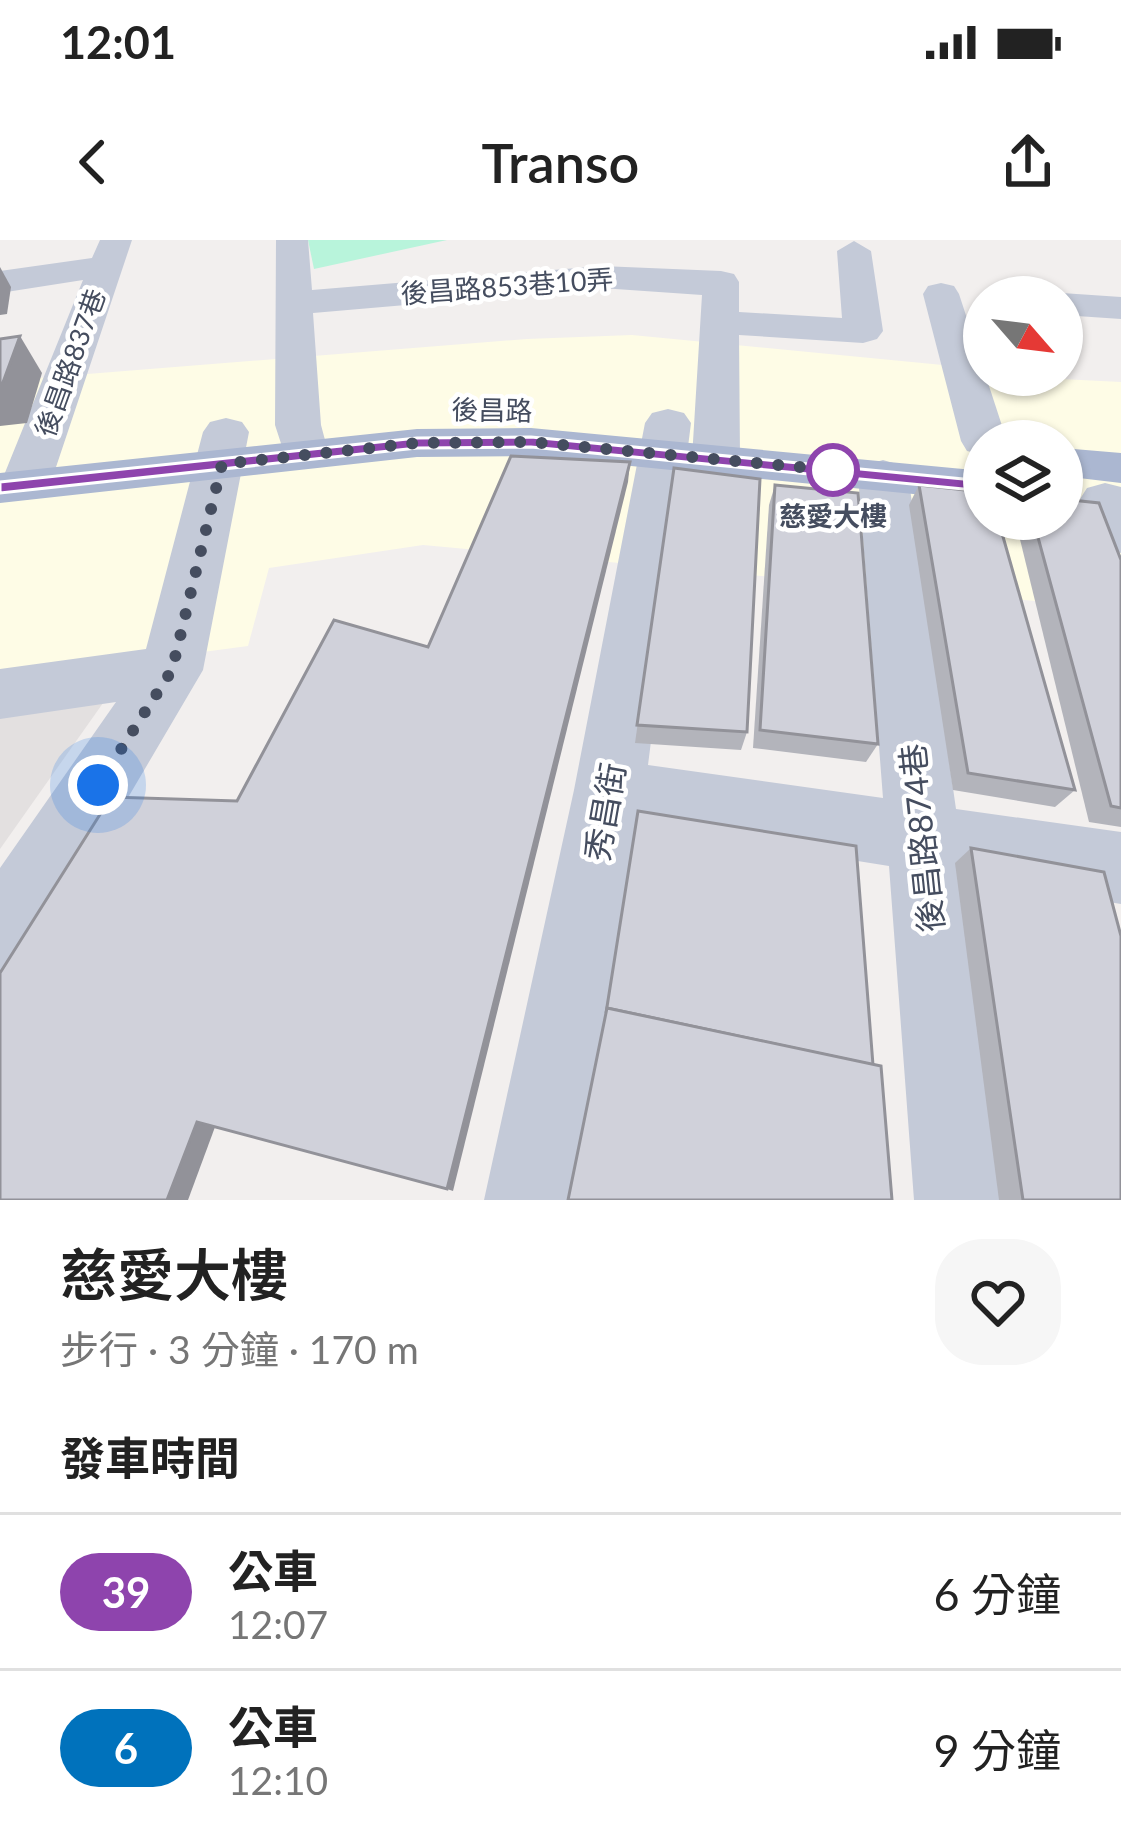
<!DOCTYPE html>
<html lang="zh-TW">
<meta charset="utf-8">
<style>
body{margin:0;font-family:Lato,"Noto Sans TC",sans-serif;background:#f6f6f6;color:#222;height:100vh;display:flex;flex-direction:column;font-size:45px;white-space:nowrap}
*{box-sizing:border-box;margin:0}
p{font-size:39px;color:#767676}
.icon{flex:none;width:66px;height:66px;fill:none;stroke:currentColor;stroke-width:2;stroke-linecap:round;stroke-linejoin:round}
.map{position:relative;height:960px;overflow:hidden}
.details{display:flex;flex-direction:column;background:#fff;flex:1}
.details>*{flex:none}
.badge{padding:0 24px;border-radius:39px;font-size:42px;line-height:78px}
.needle{width:78px;rotate:118deg}
.tools{position:absolute;left:963px;top:36px;display:grid;gap:24px}
.tools a{display:grid;place-items:center;width:120px;height:120px;border-radius:50%;background:#fff;box-shadow:0 3px 9px #0004;font-size:60px}
.you{position:absolute;width:60px;height:60px;margin:-30px;border:9px solid #fff;border-radius:50%;background:#1a73e8;box-shadow:0 0 0 18px #1a73e833}
.map>.badge{position:absolute;translate:-50% -50%;box-shadow:0 0 0 6px #fff}
h2{padding:0 60px;font-size:45px;line-height:108px}
.round{display:grid;place-items:center;flex:none;width:126px;height:126px;border-radius:48px;background:#f6f6f6}
.head{display:flex;align-items:center;justify-content:space-between;height:204px;padding:0 60px}
h1{font-size:57px;font-weight:600;line-height:90px}
ul{padding:0;list-style:none}
li{display:flex;align-items:center;gap:36px;height:156px;padding:0 60px;border-top:3px solid #e0e0e0}
li div{flex:1}
li b{display:block;font-size:45px}
li em{font-style:normal}
li .badge{min-width:132px;font-weight:700;text-align:center}
.status{display:flex;justify-content:space-between;align-items:center;height:84px;padding:0 60px;background:#fff;direction:ltr}
.status svg{height:33px;fill:currentColor}
header{display:flex;justify-content:space-between;align-items:center;height:156px;padding:0 60px;background:#fff;font-size:54px;font-weight:600}
.map>svg:first-child{display:block}
.commercial{fill:#fefce6;fill-rule:evenodd}
.education{fill:#e3e0e0}
.green{fill:#b8f4db}
.lines{fill:none;stroke-linecap:round;stroke-linejoin:round}
.minor{fill:#c4cad8;fill-rule:evenodd}
.major{fill:#abb7d1;fill-rule:evenodd}
.wall{fill:#b3b4bb}
.shaded-wall{fill:#929299}
.building{fill:#d0d1da;stroke:#929299;stroke-width:3}
.line{fill:#8e44ad;stroke:#fff;stroke-width:3}
.walk{stroke:#454d5f;stroke-width:12;stroke-dasharray:0 21.6}
.stop-dot{fill:#fff;stroke:#8e44ad;stroke-width:6}
.labels{text-anchor:middle;stroke-width:9;stroke-linejoin:round;paint-order:stroke}
.far-street-label{font-size:27px;fill:#454d5f;stroke:#fff}
.far-stop-label{font-size:27px;font-weight:bold;fill:#454d5f;stroke:#fff}
.street-label{font-size:33px;fill:#454d5f;stroke:#fff}
</style>
<div class="status"><b>12:01</b><svg viewBox="0 0 49 12"><path d="M0 12V9h3v3zM5 12V6h3v6zM10 12V3h3v9zM15 12V0h3v12zM26 1h20v11H26zM47 4h2v5h-2z"/></svg></div>
<header><svg class="icon" aria-label="back" viewBox="0 0 24 24"><path d="M15 5l-7 7 7 7"/></svg>Transo<svg class="icon" aria-label="share" viewBox="0 0 24 24"><path d="M12 15V3M7 8l5-5 5 5M5 13v7h14v-7"/></svg></header>
<div class="map">
<svg width="1121" height="960" viewBox="0 0 1121 960">
<rect width="100%" height="100%" fill="#f2efee"/>
<!-- commercial -->
<path class="commercial" d="M 632,95 L 984,129 L 984,135 L 1121,142 L 1121,369 L 423,305 L 269,328 L 248,406 L 0,439 L 0,141 L 527,99 ZM 984,201 L 1062,201 L 1062,279 L 984,279 Z"/>
<!-- education -->
<polygon class="education" points="103,463 0,609 0,477"/>
<!-- green -->
<polygon class="green" points="308,0 447,0 314,29"/>
<g class="lines">
<!-- minor -->
<g class="minor">
<polygon points="100,0 132,0 50,245 43,256 25,260 7,256 0,245 83,40 0,53 0,31 92,18"/>
<polygon points="276,0 308,0 312,50 601,26 721,31 734,34 739,42 739,72 842,78 837,11 854,1 871,11 883,91 877,99 863,103 739,95 740,218 733,228 716,232 699,228 692,218 702,55 601,48 313,73 321,185 329,215 322,225 305,229 288,225 275,185"/>
<polygon points="941,43 954,46 959,54 1007,201 984,201 984,215 967,211 961,201 923,54 928,46"/>
<polygon points="1062,53 1121,57 1121,79 1062,75 1062,57 1048,57"/>
<polygon points="668,169 684,173 691,183 648,525 883,558 858,235 866,225 883,220 900,225 908,235 956,569 1121,592 1121,664 967,639 1014,960 914,960 889,626 639,586 584,960 484,960 574,550 645,183 652,173"/>
<polygon points="226,178 242,182 249,192 203,430 29,726 0,738 0,628 116,462 0,479 0,429 146,409 203,192 210,182"/>
<polygon points="1105,243 1121,247 1121,313 1102,308 1080,259 1087,248"/>
</g>
<!-- major -->
<g class="major">
<polygon points="531,188 984,231 984,261 531,216 417,217 0,263 0,233 417,189"/>
<polygon points="1062,208 1121,213 1121,243 1062,236"/>
</g>
</g>
<!-- wall -->
<g class="wall">
<polygon points="674,228 747,492 741,510 635,503"/>
<polygon points="775,245 878,504 866,522 753,508 769,265"/>
<polygon points="919,245 1075,550 1055,567 953,550 909,265"/>
<polygon points="1015,279 1062,279 1121,320 1121,587 1089,582"/>
<polygon points="971,608 1121,960 999,960 955,623"/>
</g>
<!-- shaded-wall -->
<g class="shaded-wall">
<polygon points="0,27 11,47 7,74 0,75"/>
<polygon points="20,96 42,133 27,183 0,186 0,145"/>
<polygon points="630,222 628,242 453,951 447,949"/>
<polygon points="197,882 215,887 188,960 167,960"/>
</g>
<!-- building -->
<g class="building">
<polygon points="20,96 2,145 0,145 0,99"/>
<polygon points="511,216 630,222 447,949 197,882 167,960 0,960 0,733 111,557 237,561 334,380 428,407"/>
<polygon points="674,228 760,239 747,492 637,485"/>
<polygon points="775,245 858,253 878,504 760,490"/>
<polygon points="919,245 984,252 984,279 998,279 1075,550 968,533"/>
<polygon points="1062,259 1099,263 1121,320 1121,568 1111,566 1033,279 1062,279"/>
<polygon points="638,571 856,606 873,825 607,768 606,773"/>
<polygon points="971,608 1104,632 1121,696 1121,960 1023,960"/>
<polygon points="607,768 881,826 892,960 568,960"/>
</g>
<!-- line -->
<polygon class="line" points="531,197 984,241 993,246 984,251 531,207 417,208 0,253 0,242 417,198"/>
<g class="lines">
<!-- walk -->
<polyline class="walk" points="98,545 172,430 222,224 417,203 531,202 842,231 833,230"/>
</g>
<!-- markers -->
<circle class="stop-dot" cx="833" cy="230" r="24"/>
<g class="labels">
<!-- far-street labels -->
<g class="far-street-label">
<text transform="translate(507 47) rotate(-4)" y="9">後昌路853巷10弄</text>
<text transform="translate(71 123) rotate(-70)" y="9">後昌路837巷</text>
<text transform="translate(492 171) rotate(1)" y="9">後昌路</text>
</g>
<!-- far-stop labels -->
<g class="far-stop-label">
<text x="833" y="286">慈愛大樓</text>
</g>
<!-- street labels -->
<g class="street-label">
<text transform="translate(605 572) rotate(-80)" y="12">秀昌街</text>
<text transform="translate(922 598) rotate(-96)" y="12">後昌路874巷</text>
</g>
</g>
</svg>
<div class="tools">
<a><svg class="needle" viewBox="-14 -14 28 28"><path d="M0-13l5 13h-10z" fill="#e53935"/><path d="M0 13l5-13h-10z" fill="#767676"/></svg></a>
<a><svg class="icon" aria-label="layers" viewBox="0 0 24 24"><path d="M12 4l9 5-9 5-9-5zM3 14l9 5 9-5"/></svg></a>
</div>
<div class="you" style="left:98px;top:545px"></div>
</div>
<section class="details">
<div class="head"><div><h1>慈愛大樓</h1><p>步行 · 3 分鐘 · 170 m</p></div><a class="round"><svg class="icon" aria-label="heart" viewBox="0 0 24 24"><path d="M12 20l-8-8c-3-5 5-10 8-4 3-6 11-1 8 4z"/></svg></a></div>
<h2>發車時間</h2>
<ul>
<li><span class="badge" style="background:#8e44ad;color:#fff">39</span><div><b>公車</b><p>12:07</p></div><em>6 分鐘</em></li>
<li><span class="badge" style="background:#0072bc;color:#fff">6</span><div><b>公車</b><p>12:10</p></div><em>9 分鐘</em></li>
</ul>
</section>
